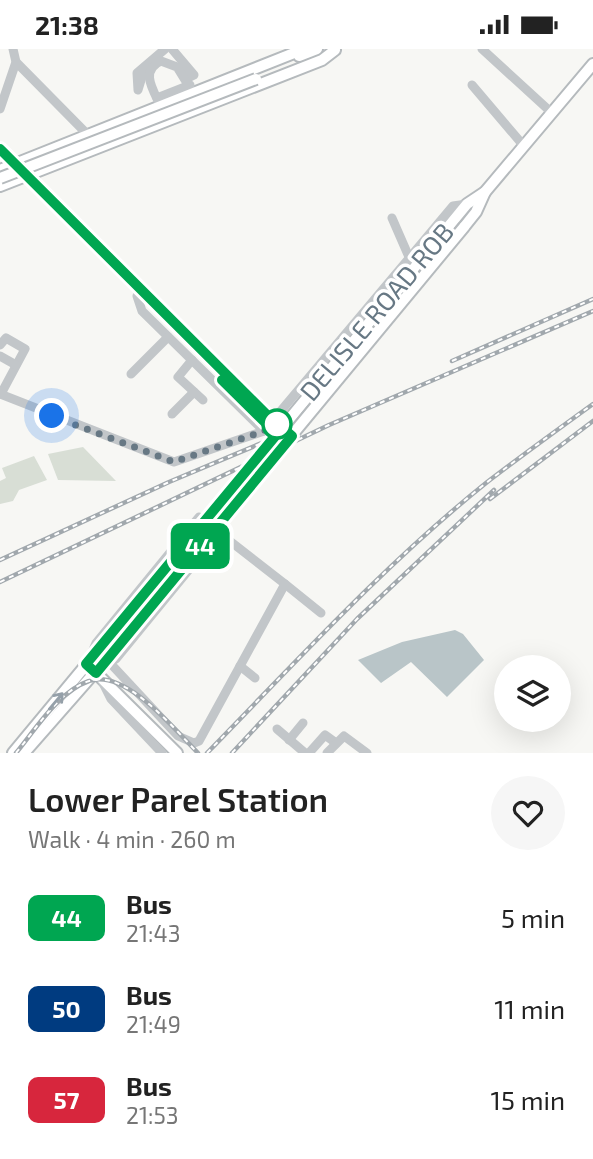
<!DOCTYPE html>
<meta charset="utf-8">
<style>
body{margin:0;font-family:"Exo 2",sans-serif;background:#f6f6f6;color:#222;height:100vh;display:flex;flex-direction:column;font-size:26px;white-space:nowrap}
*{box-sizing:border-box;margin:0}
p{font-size:23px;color:#767676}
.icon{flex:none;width:38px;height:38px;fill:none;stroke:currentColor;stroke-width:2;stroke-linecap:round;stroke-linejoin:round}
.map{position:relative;height:704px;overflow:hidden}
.details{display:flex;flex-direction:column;background:#fff;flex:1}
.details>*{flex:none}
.badge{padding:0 14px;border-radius:10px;font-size:24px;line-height:46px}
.buttons{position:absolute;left:494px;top:606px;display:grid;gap:14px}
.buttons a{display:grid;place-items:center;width:77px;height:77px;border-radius:50%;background:#fff;box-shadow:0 7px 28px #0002;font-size:35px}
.you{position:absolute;width:35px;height:35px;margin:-18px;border:5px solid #fff;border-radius:50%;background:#1a73e8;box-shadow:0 0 0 10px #1a73e833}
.map>.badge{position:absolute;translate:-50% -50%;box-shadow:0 0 0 4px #fff}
.round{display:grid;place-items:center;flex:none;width:74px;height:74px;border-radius:37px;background:#f6f6f6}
.summary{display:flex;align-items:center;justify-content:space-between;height:119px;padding:0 28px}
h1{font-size:33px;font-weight:600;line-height:52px}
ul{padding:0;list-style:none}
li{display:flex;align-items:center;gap:21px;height:91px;padding:0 28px}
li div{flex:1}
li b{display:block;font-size:26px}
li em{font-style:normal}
li .badge{min-width:77px;font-weight:700;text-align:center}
.status{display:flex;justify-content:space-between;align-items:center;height:49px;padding:0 35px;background:#fff;direction:ltr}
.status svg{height:19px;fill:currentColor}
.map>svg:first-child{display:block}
.green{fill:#d8ded5}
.water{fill:#b9c5c8}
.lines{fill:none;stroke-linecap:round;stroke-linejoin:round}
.major-casing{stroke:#b5babd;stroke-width:14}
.minor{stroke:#c2c6c9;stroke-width:9}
.major{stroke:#fff;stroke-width:10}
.rail-casing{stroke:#a1a8ad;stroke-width:4.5}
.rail{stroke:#fff;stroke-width:2;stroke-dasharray:5;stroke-linecap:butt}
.major-bridge-casing{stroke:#b5babd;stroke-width:14;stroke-linecap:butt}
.major-bridge{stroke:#fff;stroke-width:10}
.oneway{stroke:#95a0a9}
.line-casing{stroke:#fff;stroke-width:16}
.line{stroke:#00a651;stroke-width:10}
.walk{stroke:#677884;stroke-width:7;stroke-dasharray:0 12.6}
.stop-dot{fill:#fff;stroke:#00a651;stroke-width:3.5}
.labels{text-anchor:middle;stroke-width:7;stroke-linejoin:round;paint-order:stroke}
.street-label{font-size:26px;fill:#677884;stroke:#fff}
</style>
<div class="status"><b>21:38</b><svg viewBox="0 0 49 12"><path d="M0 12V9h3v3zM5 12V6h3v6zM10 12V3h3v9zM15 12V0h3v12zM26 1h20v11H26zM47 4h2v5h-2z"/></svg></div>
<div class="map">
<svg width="593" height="704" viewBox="0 0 593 704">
<rect width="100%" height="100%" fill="#f7f7f4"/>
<!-- green -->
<g class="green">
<polygon points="83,398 116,432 58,431 48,405"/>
<polygon points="34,407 47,431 19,441 13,452 0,455 0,432 6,429 2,419"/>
</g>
<!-- water -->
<polygon class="water" points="455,581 463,585 484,611 447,648 411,613 381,634 358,611 402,593"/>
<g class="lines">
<defs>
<g id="major">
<polyline points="299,7 317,0"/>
<polyline points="0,100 266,365"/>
<polyline points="0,121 304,0"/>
<polyline points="0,137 322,11 335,1"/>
<polyline points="464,178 476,163 485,143"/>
<polyline points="277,385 467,155 485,143 593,15"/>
<polyline points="92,620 177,704"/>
<polyline points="13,704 101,598"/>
<polyline points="24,704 110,606"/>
</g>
</defs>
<!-- major casing -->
<use href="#major" class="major-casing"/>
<!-- minor -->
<g class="minor">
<polyline points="172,0 194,26 190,28 184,21"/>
<polyline points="482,0 552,64"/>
<polyline points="16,13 91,89"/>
<polyline points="150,22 142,28 138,41 137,24 165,0"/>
<polyline points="472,36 523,96"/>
<polyline points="157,49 190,36"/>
<path d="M 161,58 C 154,42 139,22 161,12 L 177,18 L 193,44"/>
<polyline points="0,60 16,13 13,0"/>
<polyline points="392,169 409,208"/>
<polyline points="137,247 142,262 264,382"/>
<polyline points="0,296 6,289 25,300 1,345"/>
<polyline points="0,307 16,316"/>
<polyline points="192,311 178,328 203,351"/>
<polyline points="131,325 168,288"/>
<polyline points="0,345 174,413 264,382 453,157 467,155"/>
<polyline points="172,365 194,343"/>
<polyline points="285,535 321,564"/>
<polyline points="90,608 96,594 199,468 285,535 199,692 194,694 178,687 110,614"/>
<polyline points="106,616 116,610 219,484"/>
<polyline points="240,617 255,629"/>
<polyline points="103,634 111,650 162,704"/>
<polyline points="277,680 305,704"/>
<polyline points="289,691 303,674"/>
<polyline points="309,704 325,686 336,694"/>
<polyline points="327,704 344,687 367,704"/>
</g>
<!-- major -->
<use href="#major" class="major"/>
<defs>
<g id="rail">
<polyline points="452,312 593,250"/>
<polyline points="490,450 593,372"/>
<polyline points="0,511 169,433 307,375"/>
<polyline points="0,533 329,376 593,262"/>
<path d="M 16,704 C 35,681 59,642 89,632 C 125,619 175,681 198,704"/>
<path d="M 207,704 C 297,612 385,515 486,434 C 521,407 557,381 593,355"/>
<polyline points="232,704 357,570 494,441"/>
</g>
</defs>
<!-- rail casing -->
<use href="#rail" class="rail-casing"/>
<!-- rail -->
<use href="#rail" class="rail"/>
<defs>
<g id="major-bridge">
<polyline points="0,129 256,30"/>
<polyline points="266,365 292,387"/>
<polyline points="261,370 282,389"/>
<polyline points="101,598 277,385"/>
<polyline points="110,606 464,178"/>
</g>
</defs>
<!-- major-bridge casing -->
<use href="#major-bridge" class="major-bridge-casing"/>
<!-- major-bridge -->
<use href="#major-bridge" class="major-bridge"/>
</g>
<!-- one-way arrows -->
<defs><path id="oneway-shaft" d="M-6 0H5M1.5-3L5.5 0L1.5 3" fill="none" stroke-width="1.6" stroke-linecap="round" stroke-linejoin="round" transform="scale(1.75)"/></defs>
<use class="oneway" href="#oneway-shaft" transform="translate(56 652) rotate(-50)"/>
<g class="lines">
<defs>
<polyline id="line" points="0,100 266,365 292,387 96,624 86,615 277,385 222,331"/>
</defs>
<!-- line casing -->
<use href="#line" class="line-casing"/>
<!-- line -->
<use href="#line" class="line"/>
<!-- walk -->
<polyline class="walk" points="52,367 174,413 264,382 277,369 277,375"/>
</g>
<!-- markers -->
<circle class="stop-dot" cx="277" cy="375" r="14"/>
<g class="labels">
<!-- street labels -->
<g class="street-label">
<text transform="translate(377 263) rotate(-50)" y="9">DELISLE ROAD ROB</text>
</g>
</g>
</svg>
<div class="buttons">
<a><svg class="icon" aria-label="layers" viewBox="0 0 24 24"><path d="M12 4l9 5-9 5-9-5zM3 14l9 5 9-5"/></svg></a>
</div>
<div class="you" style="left:52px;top:367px"></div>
<b class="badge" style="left:200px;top:497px;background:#00a651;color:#fff">44</b>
</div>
<section class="details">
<div class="summary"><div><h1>Lower Parel Station</h1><p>Walk · 4 min · 260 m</p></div><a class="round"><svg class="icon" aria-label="heart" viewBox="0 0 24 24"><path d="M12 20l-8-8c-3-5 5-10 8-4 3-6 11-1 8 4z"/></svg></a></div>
<ul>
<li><span class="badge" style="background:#00a651;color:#fff">44</span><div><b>Bus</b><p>21:43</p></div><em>5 min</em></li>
<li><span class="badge" style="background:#003b80;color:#fff">50</span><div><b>Bus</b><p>21:49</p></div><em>11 min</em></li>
<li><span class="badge" style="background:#d7263d;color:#fff">57</span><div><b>Bus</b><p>21:53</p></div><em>15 min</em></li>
</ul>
</section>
